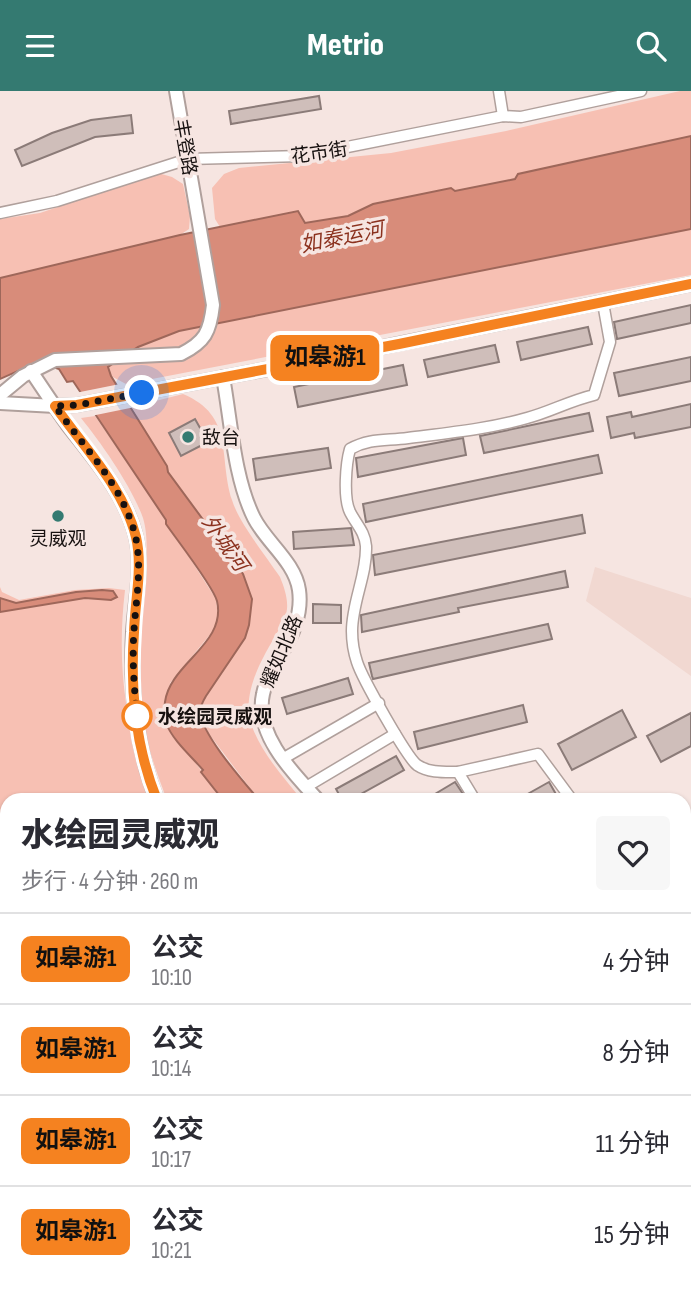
<!DOCTYPE html>
<html lang="zh">
<meta charset="utf-8">
<style>
body{margin:0;font-family:"Sofia Sans Condensed","Noto Sans SC",sans-serif;background:#f7f7f7;color:#2b2b33;height:100vh;display:flex;flex-direction:column;font-size:26px;white-space:nowrap}
*{box-sizing:border-box;margin:0}
p{font-size:23px;color:#7c7c81}
.icon{flex:none;width:38px;height:38px;fill:none;stroke:currentColor;stroke-width:2;stroke-linecap:round;stroke-linejoin:round}
.map{position:relative;flex:1;overflow:hidden}
.panel{position:absolute;left:0px;top:702px;width:691px;height:499px;display:flex;flex-direction:column;background:#fff;border-radius:21px 21px 0 0;box-shadow:0 2px 5px #0004}
.panel>*{flex:none}
.badge{padding:0 14px;border-radius:10px;font-size:24px;line-height:46px}
.you{position:absolute;width:35px;height:35px;margin:-18px;border:5px solid #fff;border-radius:50%;background:#1a73e8;box-shadow:0 0 0 10px #1a73e833}
.map>.badge{position:absolute;translate:-50% -50%;box-shadow:0 0 0 4px #fff}
.round{display:grid;place-items:center;flex:none;width:74px;height:74px;border-radius:7px;background:#f7f7f7}
.summary{display:flex;align-items:center;justify-content:space-between;height:119px;padding:0 21px}
h1{font-size:33px;font-weight:800;line-height:52px}
ul{padding:0;list-style:none}
li{display:flex;align-items:center;gap:21px;height:91px;padding:0 21px;border-top:2px solid #e1e1e2}
li div{flex:1}
li b{display:block;font-size:26px}
li em{font-style:normal}
li .badge{min-width:77px;font-weight:700;text-align:center}
header{display:flex;justify-content:space-between;align-items:center;height:91px;padding:0 21px;background:#347a71;color:#fff;font-size:32px;font-weight:800}
.map>svg:first-child{display:block}
.built{fill:#f1d8d1}
.green{fill:#f7c0b3}
.water{fill:#d88c7a;stroke:#9e675a;stroke-width:2}
.pier{fill:#f6e5e1}
.building{fill:#cfbeba;stroke:#8b7b78;stroke-width:2}
.lines{fill:none;stroke-linecap:round;stroke-linejoin:round}
.minor-casing{stroke:#b0a09c;stroke-width:13}
.tertiary-casing{stroke:#b0a09c;stroke-width:16}
.primary-casing{stroke:#ac7c70;stroke-width:19}
.minor{stroke:#fff;stroke-width:10}
.tertiary{stroke:#fff;stroke-width:12}
.primary{stroke:#fdd3c8;stroke-width:16}
.line-casing{stroke:#fff;stroke-width:16}
.line{stroke:#f58220;stroke-width:10}
.walk{stroke:#171110;stroke-width:7;stroke-dasharray:0 12.6}
.poi-dot{fill:#347a71;stroke:#f6e5e1;stroke-width:2.5}
.stop-dot{fill:#fff;stroke:#f58220;stroke-width:3.5}
.labels{text-anchor:middle;stroke-width:7;stroke-linejoin:round;paint-order:stroke}
.street-label{font-size:19px;fill:#171110;stroke:#f6e5e1}
.poi-label{font-size:19px;fill:#171110;stroke:#f6e5e1;text-anchor:start}
.stop-label{font-size:19px;font-weight:bold;fill:#171110;stroke:#f6e5e1;text-anchor:start}
.water-label{font-size:21px;font-style:italic;fill:#8b311e;stroke:#f6e5e1}
</style>
<header><svg class="icon" aria-label="menu" viewBox="0 0 24 24"><path d="M4 6h16M4 12h16M4 18h16"/></svg>Metrio<svg class="icon" aria-label="search" viewBox="0 0 24 24"><circle cx="10" cy="10" r="6"/><path d="M15 15l6 6"/></svg></header>
<div class="map">
<svg width="691" height="1200" viewBox="0 0 691 1200">
<rect width="100%" height="100%" fill="#f6e5e1"/>
<!-- built -->
<polygon class="built" points="595,476 691,507 691,585 586,510"/>
<!-- green -->
<g class="green">
<polygon points="680,0 691,0 691,45 518,83 515,88 455,100 451,97 373,113 348,125 305,132 298,120 220,136 215,128 212,97 224,83 239,77 391,62 506,40"/>
<polygon points="158,82 172,86 183,93 190,125 189,138 180,144 0,187 0,128 40,122"/>
<polygon points="691,138 691,184 126,293 111,285 108,276 138,256 179,240"/>
<path d="M 183,303 C 235,325 218,365 232,409 C 239,432 266,465 280,486 C 284,496 288,507 287,518 C 286,529 279,538 274,547 C 259,573 240,607 253,638 C 264,665 284,687 302,709 L 259,709 L 209,643 L 200,621 L 201,614 L 206,605 L 245,547 L 249,534 L 252,508 L 243,483 L 167,381 L 132,316 Z"/>
<path d="M 95,325 L 143,394 L 216,508 L 218,527 L 213,540 L 170,592 L 166,632 L 223,709 L 167,709 C 158,685 149,662 145,637 C 140,606 140,571 141,540 C 142,509 152,456 143,427 C 132,396 102,353 81,327 Z"/>
<path d="M 0,496 L 2,501 L 19,509 L 75,499 L 109,497 L 125,499 C 116,577 126,635 150,709 L 7,709 L 7,765 L 0,767 Z"/>
</g>
<!-- water -->
<g class="water">
<path d="M 691,45 L 691,138 L 179,240 L 138,256 L 108,276 L 111,285 L 167,375 L 168,381 L 243,483 L 252,508 L 249,534 L 245,547 L 206,605 C 203,610 200,615 200,621 C 202,644 243,690 259,709 L 223,709 L 201,681 L 203,679 C 191,665 173,650 166,632 C 163,626 164,618 165,611 C 170,572 227,553 217,510 C 213,495 177,449 166,433 L 166,429 L 73,290 L 67,291 L 59,278 L 38,271 L 0,288 L 0,187 L 180,144 L 298,120 L 305,132 L 348,125 L 373,113 L 451,97 L 455,100 L 515,88 L 518,83 Z"/>
<polygon points="102,499 113,500 117,506 111,509 85,507 0,521 0,507 16,512 76,501"/>
</g>
<!-- pier -->
<polygon class="pier" points="120,293 135,316 91,325 75,302"/>
<!-- building -->
<g class="building">
<polygon points="319,5 321,18 231,33 229,20"/>
<polygon points="131,24 133,42 95,46 22,75 15,59 52,42 91,29"/>
<polygon points="691,214 691,232 617,248 614,231"/>
<polygon points="588,236 592,253 521,269 517,251"/>
<polygon points="495,254 499,271 428,286 424,269"/>
<polygon points="691,266 691,290 619,305 614,282"/>
<polygon points="403,274 407,294 298,316 294,296"/>
<polygon points="691,313 691,336 635,347 634,342 611,347 607,326 631,321 632,326"/>
<polygon points="589,322 593,340 484,362 480,345"/>
<polygon points="195,328 208,351 181,365 169,342"/>
<polygon points="463,347 466,364 358,386 356,367"/>
<polygon points="328,357 331,377 256,389 253,368"/>
<polygon points="598,364 602,382 366,431 363,413"/>
<polygon points="582,424 585,442 375,484 373,464"/>
<polygon points="351,437 354,454 294,458 293,441"/>
<polygon points="565,480 568,496 458,517 459,521 362,541 361,524"/>
<polygon points="313,513 341,514 341,532 313,532"/>
<polygon points="548,533 552,548 373,588 372,585 369,572"/>
<polygon points="348,587 353,603 287,623 282,607"/>
<polygon points="523,614 527,631 418,658 414,641"/>
<polygon points="622,619 636,646 572,679 558,653"/>
<polygon points="691,622 691,655 661,671 647,645"/>
<polygon points="396,665 404,679 350,709 342,709 336,698"/>
<polygon points="455,691 465,706 461,709 425,709"/>
<polygon points="549,691 557,705 551,709 517,709"/>
</g>
<g class="lines">
<defs>
<g id="minor">
<polyline points="499,0 503,25"/>
<polyline points="0,122 57,110 188,68 302,65 503,25 521,26 641,0"/>
<polyline points="284,667 379,612"/>
<polyline points="458,681 538,663 572,709"/>
<polyline points="306,696 395,643"/>
<path d="M 475,709 L 458,681 C 444,681 429,682 417,674 C 406,665 362,587 357,571 C 354,562 352,549 352,540 C 352,511 367,484 366,455 C 365,441 356,433 350,421 C 343,407 346,372 350,358 C 370,347 386,350 408,347 C 447,342 489,338 527,327 C 550,321 569,310 594,304 L 610,251 L 603,212"/>
<polyline points="684,862 691,858"/>
<polyline points="684,911 691,907"/>
<polyline points="684,1082 691,1089"/>
<polyline points="80,1200 92,1194"/>
<polyline points="155,1200 167,1194"/>
</g>
<g id="tertiary">
<path d="M 31,280 C 43,298 55,316 67,333 C 94,368 125,402 136,446 C 143,477 135,510 133,541 C 130,596 136,658 157,709"/>
<path d="M 223,286 C 231,330 234,387 254,427 C 266,451 295,471 299,499 C 302,520 294,542 283,560 C 275,573 266,588 263,603 C 254,643 293,682 318,709"/>
<path d="M 0,304 L 23,285 L 55,269 L 181,263 C 205,251 210,241 213,214 L 176,0"/>
<polyline points="0,312 55,315 77,314 373,258 691,193"/>
<polyline points="437,1194 440,1200"/>
<polyline points="582,1194 584,1200"/>
</g>
<g id="primary">
<polyline points="684,878 691,874"/>
<polyline points="684,895 691,891"/>
<polyline points="105,1200 117,1194"/>
<polyline points="136,1200 148,1194"/>
</g>
</defs>
<!-- minor casing -->
<use href="#minor" class="minor-casing"/>
<!-- tertiary casing -->
<use href="#tertiary" class="tertiary-casing"/>
<!-- primary casing -->
<use href="#primary" class="primary-casing"/>
<!-- minor -->
<use href="#minor" class="minor"/>
<!-- tertiary -->
<use href="#tertiary" class="tertiary"/>
<!-- primary -->
<use href="#primary" class="primary"/>
</g>
<g class="lines">
<defs>
<path id="line" d="M 157,709 C 136,657 130,597 134,541 C 135,510 143,476 136,446 C 123,395 84,357 55,315 L 77,314 L 399,253 L 691,193"/>
</defs>
<!-- line casing -->
<use href="#line" class="line-casing"/>
<!-- line -->
<use href="#line" class="line"/>
<!-- walk -->
<path class="walk" d="M 137,625 C 134,596 132,568 134,539 C 136,509 142,477 136,448 C 125,396 84,357 55,315 L 77,314 L 142,302"/>
</g>
<!-- markers -->
<g class="poi-dot">
<circle cx="188" cy="346" r="7"/>
<circle cx="58" cy="425" r="7"/>
</g>
<circle class="stop-dot" cx="137" cy="625" r="14"/>
<g class="labels">
<!-- street labels -->
<g class="street-label">
<text transform="translate(186 56) rotate(80)" y="7">丰登路</text>
<text transform="translate(319 61) rotate(-8)" y="7">花市街</text>
<text transform="translate(281 560) rotate(-67)" y="7">耀如北路</text>
</g>
<!-- poi labels -->
<g class="poi-label">
<text x="202" y="353">敌台</text>
<text x="58" y="454" text-anchor="middle">灵威观</text>
</g>
<!-- stop labels -->
<g class="stop-label">
<text x="158" y="632">水绘园灵威观</text>
</g>
<!-- water labels -->
<g class="water-label">
<text transform="translate(342 146) rotate(-11)" y="7">如泰运河</text>
<text transform="translate(225 452) rotate(55)" y="7">外城河</text>
</g>
</g>
</svg>
<div class="you" style="left:142px;top:302px"></div>
<b class="badge" style="left:325px;top:267px;background:#f58220;color:#111">如皋游1</b>
<section class="panel">
<div class="summary"><div><h1>水绘园灵威观</h1><p>步行 · 4 分钟 · 260 m</p></div><a class="round"><svg class="icon" aria-label="heart" viewBox="0 0 24 24"><path d="M12 20l-8-8c-3-5 5-10 8-4 3-6 11-1 8 4z"/></svg></a></div>
<ul>
<li><span class="badge" style="background:#f58220;color:#111">如皋游1</span><div><b>公交</b><p>10:10</p></div><em>4 分钟</em></li>
<li><span class="badge" style="background:#f58220;color:#111">如皋游1</span><div><b>公交</b><p>10:14</p></div><em>8 分钟</em></li>
<li><span class="badge" style="background:#f58220;color:#111">如皋游1</span><div><b>公交</b><p>10:17</p></div><em>11 分钟</em></li>
<li><span class="badge" style="background:#f58220;color:#111">如皋游1</span><div><b>公交</b><p>10:21</p></div><em>15 分钟</em></li>
</ul>
</section>
</div>
